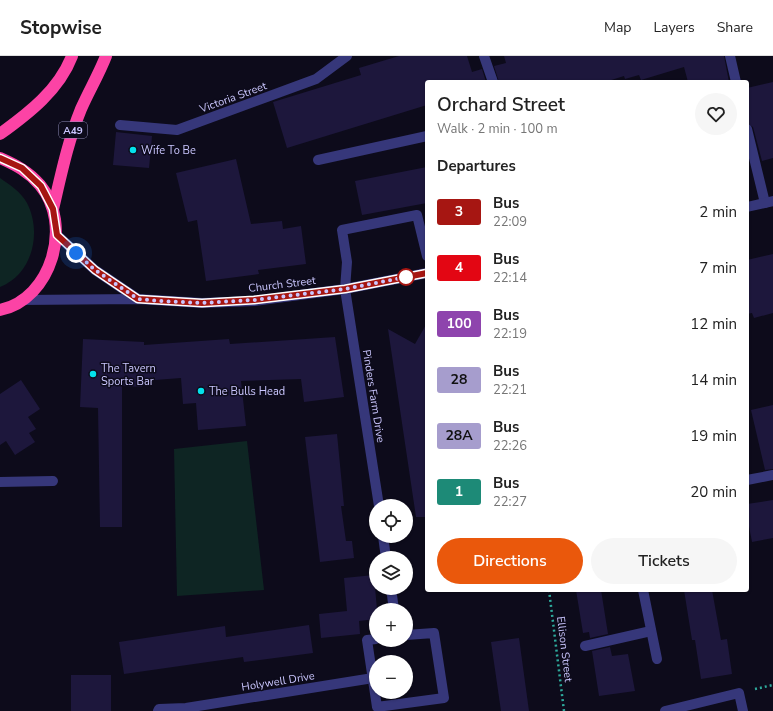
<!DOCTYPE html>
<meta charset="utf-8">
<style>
body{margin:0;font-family:"Nunito Sans",sans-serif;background:#f6f6f6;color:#222;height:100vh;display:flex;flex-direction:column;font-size:15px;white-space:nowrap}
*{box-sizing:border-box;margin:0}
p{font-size:13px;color:#767676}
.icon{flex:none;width:22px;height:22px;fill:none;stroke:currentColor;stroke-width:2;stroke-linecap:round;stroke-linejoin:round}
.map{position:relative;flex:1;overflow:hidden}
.details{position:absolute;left:425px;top:24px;width:324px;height:512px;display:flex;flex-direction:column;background:#fff;border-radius:4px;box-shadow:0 1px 3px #0004}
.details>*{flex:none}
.badge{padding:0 8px;border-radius:3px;font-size:14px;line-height:26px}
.fabs{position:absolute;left:369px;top:443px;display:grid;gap:8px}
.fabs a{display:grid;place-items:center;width:44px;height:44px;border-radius:50%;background:#fff;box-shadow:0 1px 3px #0004;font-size:20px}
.you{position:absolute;width:20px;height:20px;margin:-10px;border:3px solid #fff;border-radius:50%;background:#1a73e8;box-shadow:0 0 0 6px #1a73e833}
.map>.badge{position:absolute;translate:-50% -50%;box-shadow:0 0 0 2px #fff}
h2{padding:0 12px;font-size:15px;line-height:36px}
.round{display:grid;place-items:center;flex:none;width:42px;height:42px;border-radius:21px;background:#f6f6f6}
.summary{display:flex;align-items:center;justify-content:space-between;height:68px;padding:0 12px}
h1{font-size:19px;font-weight:600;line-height:30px}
.button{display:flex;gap:8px;margin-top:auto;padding:8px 12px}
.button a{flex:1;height:46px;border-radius:24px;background:#ea580c;color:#fff;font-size:16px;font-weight:600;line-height:46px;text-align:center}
.button a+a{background:#f6f6f6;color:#222}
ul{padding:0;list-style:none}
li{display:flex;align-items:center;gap:12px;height:56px;padding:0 12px}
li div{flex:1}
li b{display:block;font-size:15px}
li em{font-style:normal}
li .badge{min-width:44px;font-weight:700;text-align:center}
header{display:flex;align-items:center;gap:24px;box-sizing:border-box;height:56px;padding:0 20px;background:#fff;border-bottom:1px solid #e0e0e0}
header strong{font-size:19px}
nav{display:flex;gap:22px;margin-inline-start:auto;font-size:14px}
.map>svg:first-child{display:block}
.green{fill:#0e2523}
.building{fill:#1d173c}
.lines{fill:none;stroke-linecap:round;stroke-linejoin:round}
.path{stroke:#2eaa9c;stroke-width:2.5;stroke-dasharray:2 3;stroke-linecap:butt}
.minor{stroke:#36377a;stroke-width:10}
.highway{stroke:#fc43a5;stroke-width:12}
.line-casing{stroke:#fff;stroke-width:9}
.line{stroke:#a61612;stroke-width:6}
.walk{stroke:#cac6fe;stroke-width:4;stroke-dasharray:0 7.2}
.poi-dot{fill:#04e1ec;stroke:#0d0b1b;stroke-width:1.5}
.stop-dot{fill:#fff;stroke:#a61612;stroke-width:2}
.labels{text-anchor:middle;stroke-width:3;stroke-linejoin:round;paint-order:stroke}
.shield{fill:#0d0b1b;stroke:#918eba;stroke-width:1}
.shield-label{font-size:10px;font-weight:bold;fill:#cac6fe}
.street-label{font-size:11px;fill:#cac6fe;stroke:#0d0b1b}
.poi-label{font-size:11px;fill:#cac6fe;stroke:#0d0b1b;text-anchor:start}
</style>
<header>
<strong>Stopwise</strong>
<nav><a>Map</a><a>Layers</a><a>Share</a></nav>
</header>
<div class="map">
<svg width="773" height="655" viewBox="0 0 773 655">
<rect width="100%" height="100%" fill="#0d0b1b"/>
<!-- green -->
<g class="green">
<path d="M 0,122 C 10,129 21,136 27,147 C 42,176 33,218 0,231 Z"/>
<polygon points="247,385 264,534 177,540 174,393"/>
</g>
<!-- building -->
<g class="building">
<polygon points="399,0 467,0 472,16 482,13 486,26 427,26 427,49 287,92 273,46 361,19 359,12"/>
<polygon points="504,0 724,0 729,26 688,26 684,11 641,24 639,19 625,23 624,20 605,26 499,26 494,10 506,7"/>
<polygon points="773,26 773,102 762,105 753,71 747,67 747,32"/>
<polygon points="116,76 152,80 149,112 113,109"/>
<polygon points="236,103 251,168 282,165 283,173 301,170 306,208 258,214 259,218 206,225 197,164 188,166 176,117"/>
<polygon points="427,111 427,147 362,159 355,125"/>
<polygon points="773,198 773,257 754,262 752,257 747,258 747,204"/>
<polygon points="427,267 427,461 416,461 388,273 415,288"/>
<polygon points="335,281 344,341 304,346 301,323 241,325 246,370 198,374 196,347 183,348 181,322 142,325 142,331 122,330 122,471 100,471 98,352 80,351 83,283 144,286 144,289 229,283 230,288"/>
<polygon points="21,324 40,353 28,361 36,373 29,377 35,386 15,399 6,385 0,389 0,338"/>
<polygon points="773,349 773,413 765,414 751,354"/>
<polygon points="337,378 344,450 341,450 346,485 352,485 354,502 320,506 305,381"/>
<polygon points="773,444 773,482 752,486 747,460 747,448"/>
<polygon points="374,519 377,554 376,563 359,565 360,578 321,582 319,558 347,555 344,522"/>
<polygon points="576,534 601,534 608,578 590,582 589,576 583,577"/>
<polygon points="684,534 712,534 721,584 727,583 732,618 701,623 695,584 692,584"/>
<polygon points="309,569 313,597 244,606 243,601 124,618 119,586 225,570 226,581"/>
<polygon points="519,582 529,655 501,655 491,586"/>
<polygon points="610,591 612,600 628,598 635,635 599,640 592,595"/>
<rect x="71" y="619" width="40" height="36"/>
</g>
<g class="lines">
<!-- path -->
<g class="path">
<polyline points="549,534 564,655"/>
<polyline points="755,633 773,629"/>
</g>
<!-- minor -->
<g class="minor">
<polyline points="484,0 493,26"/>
<polyline points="730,0 736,26"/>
<polyline points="120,69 177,74 316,23 347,0"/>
<polyline points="747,73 765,147"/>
<polyline points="318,104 427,80"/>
<polyline points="747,151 773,145"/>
<polyline points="57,179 95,214 138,243"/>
<polyline points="21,244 138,243 202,247 254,245 345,233 427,217"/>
<polyline points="747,424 773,419"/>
<polyline points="0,426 53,425"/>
<polyline points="379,450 345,233 347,206 342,174 417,159 427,200"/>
<polyline points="383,480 386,502"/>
<polyline points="391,532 394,554"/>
<polyline points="643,534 657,603"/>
<polyline points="376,583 367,584 377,651 444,642 434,577 406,579"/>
<polyline points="585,590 651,575"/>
<polyline points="158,655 159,653 186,652 373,622"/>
<polyline points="665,655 739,637 743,655"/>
</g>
<!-- highway -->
<g class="highway">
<path d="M 0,78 C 29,57 59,34 72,0"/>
<path d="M 0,102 C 16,109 29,116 40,129 C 73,168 52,243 0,254"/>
<path d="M 53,153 C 61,119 68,85 81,53 C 89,35 99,18 106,0"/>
</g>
</g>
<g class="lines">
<defs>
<polyline id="line" points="0,102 22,112 41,130 53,153 57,179 95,214 138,243 202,247 254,244 345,233 427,217"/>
</defs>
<!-- line casing -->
<use href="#line" class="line-casing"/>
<!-- line -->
<use href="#line" class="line"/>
<!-- walk -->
<polyline class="walk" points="76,197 95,214 138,243 159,245 202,247 254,244 345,233 406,221"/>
</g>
<!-- markers -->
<g class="poi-dot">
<circle cx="133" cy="94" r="4"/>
<circle cx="93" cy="318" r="4"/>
<circle cx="201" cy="335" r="4"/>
</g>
<circle class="stop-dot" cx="406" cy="221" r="8"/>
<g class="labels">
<!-- shield labels -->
<rect class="shield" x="59" y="66" width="28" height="16" rx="3"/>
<g class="shield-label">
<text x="73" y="78">A49</text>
</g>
<!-- street labels -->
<g class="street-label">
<text transform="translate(233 41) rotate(-20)" y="4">Victoria Street</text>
<text transform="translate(282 228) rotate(-7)" y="4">Church Street</text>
<text transform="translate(374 340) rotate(81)" y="4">Pinders Farm Drive</text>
<text transform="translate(565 593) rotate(83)" y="4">Ellison Street</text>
<text transform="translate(278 625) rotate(-9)" y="4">Holywell Drive</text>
</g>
<!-- poi labels -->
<g class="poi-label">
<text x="141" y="98">Wife To Be</text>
<text x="101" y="316">The Tavern<tspan x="101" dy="13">Sports Bar</tspan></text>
<text x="209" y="339">The Bulls Head</text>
</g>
</g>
</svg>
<div class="fabs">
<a><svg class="icon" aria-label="locate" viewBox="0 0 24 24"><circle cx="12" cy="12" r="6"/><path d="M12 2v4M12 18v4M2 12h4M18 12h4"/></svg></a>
<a><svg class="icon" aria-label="layers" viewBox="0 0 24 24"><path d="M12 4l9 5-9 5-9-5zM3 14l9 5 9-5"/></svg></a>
<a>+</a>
<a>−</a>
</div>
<div class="you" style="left:76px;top:197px"></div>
<section class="details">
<div class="summary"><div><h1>Orchard Street</h1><p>Walk · 2 min · 100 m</p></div><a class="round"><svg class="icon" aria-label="heart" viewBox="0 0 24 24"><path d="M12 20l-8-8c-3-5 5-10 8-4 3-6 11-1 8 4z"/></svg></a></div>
<h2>Departures</h2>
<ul>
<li><span class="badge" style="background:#a61612;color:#fff">3</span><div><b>Bus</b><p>22:09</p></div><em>2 min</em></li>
<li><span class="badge" style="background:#e30613;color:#fff">4</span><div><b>Bus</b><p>22:14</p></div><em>7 min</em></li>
<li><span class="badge" style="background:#8e44ad;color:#fff">100</span><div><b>Bus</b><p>22:19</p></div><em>12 min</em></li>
<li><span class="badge" style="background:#a69dcd;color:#111">28</span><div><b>Bus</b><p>22:21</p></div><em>14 min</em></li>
<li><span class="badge" style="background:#a69dcd;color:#111">28A</span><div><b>Bus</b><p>22:26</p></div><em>19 min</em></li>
<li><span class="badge" style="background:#1d8a77;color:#fff">1</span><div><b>Bus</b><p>22:27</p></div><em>20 min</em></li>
</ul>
<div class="button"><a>Directions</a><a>Tickets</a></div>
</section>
</div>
